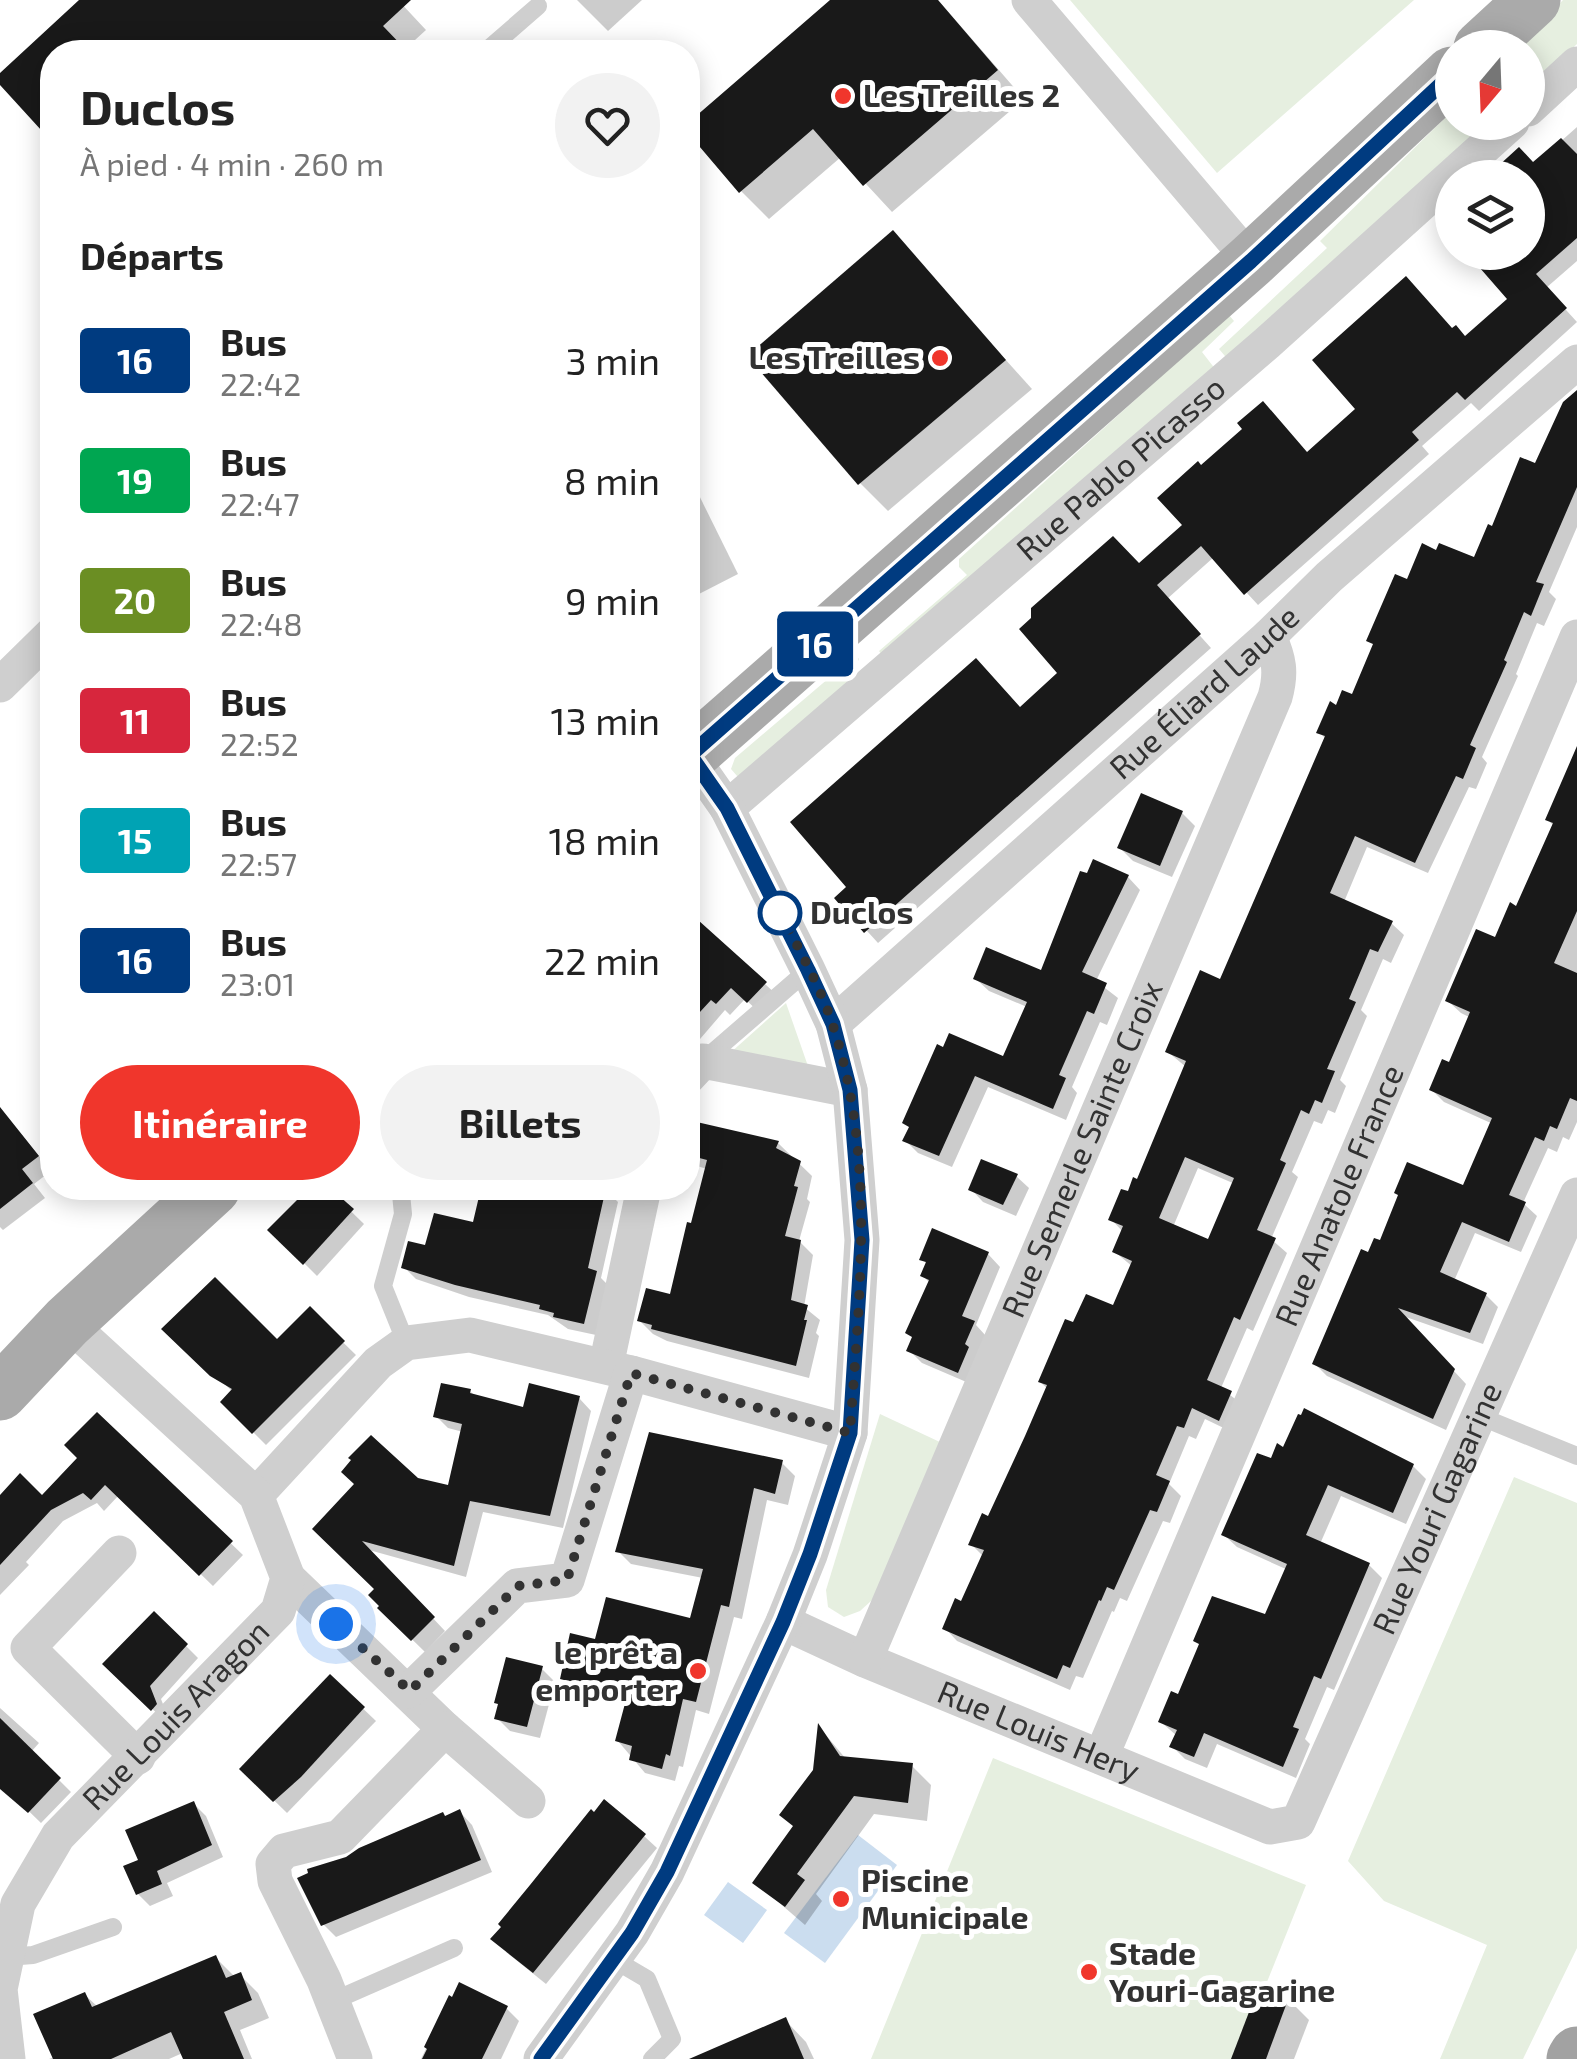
<!DOCTYPE html>
<html lang="fr">
<meta charset="utf-8">
<style>
body{margin:0;font-family:"Exo 2",sans-serif;background:#f2f2f2;color:#222;height:100vh;display:flex;flex-direction:column;font-size:38px;white-space:nowrap}
*{box-sizing:border-box;margin:0}
p{font-size:32px;color:#767676}
.icon{flex:none;width:55px;height:55px;fill:none;stroke:currentColor;stroke-width:2;stroke-linecap:round;stroke-linejoin:round}
.map{position:relative;flex:1;overflow:hidden}
.drawer{position:absolute;left:40px;top:40px;width:660px;height:1160px;display:flex;flex-direction:column;background:#fff;border-radius:40px;box-shadow:0 5px 25px #0003}
.drawer>*{flex:none}
.badge{padding:0 20px;border-radius:8px;font-size:35px;line-height:65px}
.needle{width:65px;rotate:199deg}
.tools{position:absolute;left:1435px;top:30px;display:grid;gap:20px}
.tools a{display:grid;place-items:center;width:110px;height:110px;border-radius:50%;background:#fff;box-shadow:0 5px 25px #0003;font-size:50px}
.you{position:absolute;width:50px;height:50px;margin:-25px;border:8px solid #fff;border-radius:50%;background:#1a73e8;box-shadow:0 0 0 15px #1a73e833}
.map>.badge{position:absolute;translate:-50% -50%;box-shadow:0 0 0 5px #fff}
h2{padding:0 40px;font-size:38px;line-height:90px}
.round{display:grid;place-items:center;flex:none;width:105px;height:105px;border-radius:52px;background:#f2f2f2}
.head{display:flex;align-items:center;justify-content:space-between;height:170px;padding:0 40px}
h1{font-size:48px;font-weight:700;line-height:75px}
.button{display:flex;gap:20px;margin-top:auto;padding:20px 40px}
.button a{flex:1;height:115px;border-radius:60px;background:#f0362c;color:#fff;font-size:40px;font-weight:700;line-height:115px;text-align:center}
.button a+a{background:#f2f2f2;color:#222}
ul{padding:0;list-style:none}
li{display:flex;align-items:center;gap:30px;height:120px;padding:0 40px}
li div{flex:1}
li b{display:block;font-size:38px}
li em{font-style:normal}
li .badge{min-width:110px;font-weight:700;text-align:center}
.map>svg:first-child{display:block}
.green{fill:#e6efe0}
.water{fill:#cbddef}
.shadow{fill:#0003;fill-rule:evenodd}
.building{fill:#191919;fill-rule:evenodd}
.lines{fill:none;stroke-linecap:round;stroke-linejoin:round}
.service{stroke:#cfcfcf;stroke-width:18}
.minor{stroke:#cfcfcf;stroke-width:35}
.primary{stroke:#aaa;stroke-width:55}
.trunk{stroke:#a2a2a2;stroke-width:55}
.line-casing{stroke:#fff;stroke-width:22}
.line{stroke:#003b80;stroke-width:15}
.walk{stroke:#323232;stroke-width:10;stroke-dasharray:0 18}
.poi-dot{fill:#f0362c;stroke:#fff;stroke-width:4}
.stop-dot{fill:#fff;stroke:#003b80;stroke-width:5}
.labels{text-anchor:middle;stroke-width:10;stroke-linejoin:round;paint-order:stroke}
.poi-label{font-size:32px;font-weight:bold;fill:#323232;stroke:#fff;text-anchor:start}
.street-label{font-size:32px;fill:#323232;stroke:#fff}
.stop-label{font-size:32px;font-weight:bold;fill:#323232;stroke:#fff;text-anchor:start}
</style>
<div class="map">
<svg width="1577" height="2059" viewBox="0 0 1577 2059">
<rect width="100%" height="100%" fill="#fff"/>
<!-- green -->
<g class="green">
<polygon points="1070,0 1414,0 1217,173"/>
<polygon points="1563,0 1577,0 1577,44 1528,90 1528,48 1516,48"/>
<polygon points="1452,111 1452,122 1492,123 1230,362 1219,349 1327,248 1320,241"/>
<polygon points="1229,315 1234,321 1202,352 1216,370 886,661 879,651 967,575 959,567 959,559"/>
<path d="M 856,655 L 859,659 C 836,713 787,748 744,784 L 731,769 L 735,758 Z"/>
<polygon points="786,1003 809,1069 729,1054"/>
<polygon points="880,1414 942,1443 882,1591 860,1611 844,1617 828,1607 826,1590"/>
<polygon points="1514,1477 1577,1503 1577,1948 1523,2059 1440,2059 1487,1945 1384,1901 1348,1861"/>
<polygon points="993,1758 1306,1885 1236,2059 871,2059"/>
</g>
<!-- water -->
<g class="water">
<polygon points="858,1835 897,1865 825,1963 784,1933"/>
<polygon points="728,1882 767,1910 743,1943 704,1915"/>
</g>
<!-- shadow -->
<g class="shadow">
<polygon points="83,0 398,0 426,30 404,50 406,52 52,52 52,138 0,81 0,76"/>
<polygon points="577,0 642,0 608,31"/>
<polygon points="834,0 938,0 1024,99 892,212 841,157 769,219 741,191 688,126"/>
<polygon points="1577,127 1577,261 1546,288 1577,322 1479,411 1471,403 1422,446 1429,454 1258,605 1214,557 1167,599 1211,648 878,943 837,898 1020,710 1061,673 1139,566 1186,525 1202,468 1308,454 1452,331 1466,339 1511,299 1528,252 1528,178 1533,166"/>
<polygon points="893,234 1032,389 888,511 860,483"/>
<path d="M 1577,417 L 1577,527 L 1549,592 L 1556,599 L 1544,626 L 1537,623 L 1516,674 L 1518,676 L 1482,757 L 1487,763 L 1476,789 L 1469,787 L 1428,873 L 1367,847 L 1344,902 L 1391,923 L 1404,935 L 1391,963 L 1383,959 L 1361,1010 L 1367,1016 L 1340,1080 L 1346,1086 L 1335,1113 L 1328,1110 L 1322,1124 L 1314,1121 L 1292,1172 L 1298,1177 L 1271,1239 L 1287,1253 L 1253,1331 L 1247,1328 L 1221,1388 L 1243,1405 L 1232,1432 L 1205,1419 L 1196,1439 L 1189,1436 L 1169,1484 L 1181,1496 L 1170,1523 L 1163,1521 L 1127,1601 L 1120,1598 L 1114,1612 L 1112,1611 L 1083,1678 L 1076,1676 L 1070,1690 L 957,1641 L 945,1628 L 963,1605 L 984,1557 L 971,1544 L 989,1520 L 1048,1389 L 1040,1382 L 1075,1326 L 1115,1308 L 1133,1267 L 1115,1252 L 1123,1232 L 1111,1219 L 1138,1182 L 1186,1067 L 1168,1052 L 1222,982 L 1326,739 L 1319,732 L 1337,708 L 1353,697 L 1408,583 L 1476,561 L 1493,529 L 1537,467 ZM 1198,1168 L 1235,1184 L 1210,1242 L 1173,1227 Z"/>
<polygon points="688,473 738,574 699,594 688,583"/>
<polygon points="1577,770 1577,1122 1569,1140 1563,1137 1557,1152 1548,1148 1523,1203 1537,1216 1521,1252 1475,1233 1454,1281 1486,1295 1498,1307 1483,1344 1403,1316 1466,1384 1446,1430 1327,1376 1315,1364 1369,1255 1464,1188 1493,1124 1444,1102 1432,1090 1450,1066 1471,1018 1461,1013 1448,1001 1518,909 1554,826 1548,820"/>
<polygon points="1182,813 1195,826 1172,877 1133,861 1120,848"/>
<polygon points="1128,877 1140,890 1096,981 1118,998 1107,1025 1100,1022 1072,1087 1077,1093 1066,1120 988,1087 952,1167 918,1153 905,1140 938,1048 1005,1060 1027,1007 989,991 976,979 1042,973"/>
<polygon points="688,913 778,996 761,1014 745,999 730,1015 725,1010 688,1053"/>
<polygon points="692,1123 778,1143 812,1176 807,1199 810,1202 799,1241 813,1255 804,1307 820,1320 816,1333 819,1336 809,1378 667,1341 653,1334 640,1321 672,1297 693,1226 707,1169 697,1166 688,1157"/>
<polygon points="0,1127 22,1135 51,1171 34,1184 45,1198 3,1230 0,1227"/>
<polygon points="1016,1176 1029,1188 1016,1216 983,1202 971,1189"/>
<polygon points="312,1188 327,1188 364,1224 317,1276 271,1230"/>
<polygon points="483,1188 598,1188 605,1189 618,1202 601,1278 608,1285 596,1335 568,1329 548,1315 469,1297 416,1279 404,1267 427,1248 475,1225"/>
<polygon points="988,1254 1000,1267 976,1325 986,1336 971,1384 922,1363 909,1350 930,1283 923,1276 928,1265 922,1259"/>
<polygon points="310,1310 356,1355 266,1445 223,1402 233,1392 165,1329 277,1343"/>
<polygon points="470,1391 476,1397 525,1410 579,1398 591,1411 563,1528 483,1512 466,1577 369,1550 445,1631 425,1652 380,1608 377,1590 315,1529 416,1481 450,1488 463,1432 448,1428 436,1416"/>
<polygon points="97,1415 243,1555 213,1586 119,1495 104,1511 97,1503 63,1521 26,1562 29,1565 0,1595 0,1499 42,1498 81,1458"/>
<polygon points="1272,1461 1413,1466 1426,1479 1406,1524 1341,1496 1320,1544 1369,1565 1382,1578 1334,1690 1327,1687 1305,1739 1310,1744 1296,1778 1217,1744 1207,1768 1185,1759 1172,1746 1177,1736 1161,1722 1179,1697 1266,1617 1288,1570 1237,1547 1224,1535"/>
<polygon points="782,1463 795,1476 788,1505 767,1500 742,1619 734,1617 709,1714 696,1710 683,1767 679,1766 675,1781 645,1773 618,1741 627,1704 576,1691 562,1678 597,1642 692,1621 703,1578 631,1564 618,1551"/>
<polygon points="154,1614 198,1658 161,1699 168,1717 165,1721 105,1664"/>
<polygon points="542,1669 555,1682 540,1738 510,1731 497,1718"/>
<polygon points="330,1677 376,1721 287,1813 242,1769"/>
<polygon points="0,1708 39,1743 31,1752 71,1792 41,1823 4,1787 0,1768"/>
<polygon points="820,1728 846,1759 912,1766 931,1785 927,1821 874,1814 816,1894 822,1901 805,1925 755,1882 795,1827 815,1771"/>
<polygon points="194,1804 206,1816 223,1857 167,1883 173,1896 150,1906 138,1894"/>
<polygon points="460,1812 472,1825 492,1872 336,1937 323,1924 347,1860"/>
<polygon points="644,1836 657,1848 546,1984 506,1952"/>
<polygon points="216,1958 235,1977 240,1975 258,1993 269,2018 240,2030 252,2059 193,2059 185,2052 169,2059 49,2059 54,2057 85,1995 98,2007"/>
<polygon points="450,1999 506,2008 519,2021 501,2059 421,2059"/>
<polygon points="1288,1999 1309,2020 1294,2059 1234,2059"/>
<polygon points="785,2020 806,2042 814,2059 730,2059"/>
</g>
<!-- building -->
<g class="building">
<polygon points="79,0 411,0 383,26 408,52 52,52 52,142 0,85 0,73"/>
<polygon points="830,0 938,0 998,70 863,186 813,129 739,193 688,133 688,123"/>
<polygon points="1561,138 1577,154 1577,238 1536,274 1567,308 1465,400 1457,392 1412,432 1419,440 1244,595 1201,546 1157,585 1201,634 864,933 834,898 846,887 790,822 976,658 1020,707 1057,673 1019,629 1031,618 1031,608 1113,536 1139,563 1182,525 1157,498 1198,461 1201,465 1242,429 1237,423 1263,401 1307,452 1355,409 1312,360 1406,276 1452,328 1456,325 1465,336 1507,299 1466,252 1528,252 1528,178 1485,178 1519,147 1533,162"/>
<polygon points="893,230 1006,360 858,485 747,356"/>
<path d="M 1577,390 L 1577,487 L 1536,582 L 1544,584 L 1531,616 L 1524,612 L 1504,660 L 1507,662 L 1470,745 L 1476,748 L 1463,779 L 1456,776 L 1415,863 L 1355,836 L 1330,893 L 1393,921 L 1378,952 L 1370,949 L 1349,999 L 1356,1002 L 1327,1069 L 1335,1071 L 1322,1103 L 1315,1100 L 1309,1114 L 1301,1110 L 1280,1160 L 1286,1163 L 1257,1230 L 1276,1238 L 1240,1320 L 1234,1317 L 1207,1380 L 1232,1391 L 1219,1421 L 1192,1408 L 1184,1428 L 1177,1426 L 1156,1475 L 1170,1481 L 1157,1512 L 1150,1510 L 1114,1590 L 1107,1587 L 1101,1601 L 1099,1600 L 1070,1668 L 1063,1665 L 1057,1679 L 942,1629 L 955,1598 L 961,1601 L 984,1550 L 968,1545 L 982,1513 L 988,1516 L 1025,1436 L 1047,1385 L 1038,1382 L 1065,1319 L 1073,1322 L 1086,1294 L 1113,1305 L 1132,1261 L 1112,1252 L 1123,1226 L 1108,1220 L 1121,1189 L 1128,1191 L 1133,1177 L 1137,1179 L 1186,1061 L 1165,1052 L 1200,970 L 1220,979 L 1325,736 L 1316,733 L 1330,701 L 1336,705 L 1342,690 L 1352,694 L 1373,644 L 1366,641 L 1395,574 L 1407,579 L 1422,543 L 1436,550 L 1439,543 L 1474,557 L 1488,524 L 1492,526 L 1520,457 L 1535,463 L 1563,402 ZM 1185,1157 L 1234,1178 L 1208,1239 L 1159,1218 Z"/>
<polygon points="1577,746 1577,911 1554,963 1577,973 1577,1101 1570,1098 1557,1129 1550,1126 1544,1141 1535,1137 1509,1195 1526,1202 1509,1242 1462,1222 1440,1272 1487,1293 1470,1333 1398,1308 1455,1369 1433,1419 1312,1364 1361,1249 1368,1252 1374,1238 1380,1240 1398,1195 1394,1193 1407,1162 1463,1185 1492,1118 1429,1090 1442,1059 1449,1062 1470,1012 1445,1001 1476,929 1495,937 1510,902 1516,906 1553,823 1545,820"/>
<polygon points="1141,793 1183,811 1160,866 1117,848"/>
<polygon points="1093,859 1129,875 1082,972 1107,983 1094,1014 1087,1011 1059,1075 1066,1078 1053,1109 975,1076 939,1156 902,1141 909,1127 902,1123 937,1044 943,1047 949,1033 1003,1056 1027,1002 973,979 986,947 1041,970 1080,871 1087,873"/>
<polygon points="688,911 767,982 747,1003 731,988 716,1004 711,1000 688,1025"/>
<polygon points="0,1107 39,1156 22,1169 33,1183 0,1209"/>
<polygon points="688,1120 779,1141 776,1148 801,1161 794,1186 798,1187 785,1236 801,1240 791,1300 808,1305 804,1320 807,1320 796,1366 651,1329 652,1325 637,1321 646,1288 670,1294 687,1222 691,1223 707,1160 688,1155"/>
<polygon points="981,1159 1018,1174 1003,1205 968,1190"/>
<polygon points="309,1188 330,1188 354,1209 303,1265 267,1230"/>
<polygon points="481,1188 606,1188 588,1268 597,1271 584,1324 553,1317 554,1313 539,1309 540,1305 455,1285 401,1268 408,1241 425,1245 434,1213 473,1222"/>
<polygon points="932,1228 989,1252 962,1316 975,1321 965,1344 969,1347 958,1373 906,1351 912,1337 905,1333 929,1280 920,1276 926,1262 919,1260"/>
<polygon points="215,1277 277,1339 310,1306 345,1341 252,1434 220,1402 232,1389 210,1376 161,1329"/>
<polygon points="441,1383 471,1389 470,1393 523,1407 529,1383 580,1396 550,1516 470,1501 454,1566 362,1541 435,1617 411,1641 377,1608 379,1606 368,1595 374,1589 312,1529 354,1484 341,1472 351,1460 348,1458 371,1435 418,1478 448,1485 462,1424 433,1417"/>
<polygon points="1304,1408 1414,1464 1393,1513 1328,1485 1306,1535 1370,1563 1321,1679 1314,1676 1293,1727 1299,1729 1283,1767 1204,1733 1194,1757 1169,1747 1177,1730 1158,1722 1171,1691 1178,1694 1199,1644 1193,1641 1212,1596 1265,1614 1287,1564 1221,1535 1257,1453 1271,1458 1277,1443 1283,1447 1298,1414 1301,1415"/>
<polygon points="97,1412 233,1541 199,1576 105,1485 91,1500 83,1493 51,1510 0,1565 0,1495 20,1473 42,1495 77,1458 64,1445"/>
<polygon points="649,1432 783,1460 775,1494 754,1488 729,1607 721,1605 696,1702 683,1699 670,1756 666,1754 662,1769 629,1760 632,1746 615,1741 627,1696 560,1679 570,1633 595,1639 606,1597 690,1618 703,1569 615,1552"/>
<polygon points="154,1611 188,1644 150,1686 157,1704 151,1711 102,1664"/>
<polygon points="506,1657 543,1666 527,1727 494,1719 498,1704 494,1703"/>
<polygon points="330,1674 365,1707 301,1777 273,1802 239,1769"/>
<polygon points="0,1718 61,1778 28,1813 0,1789"/>
<polygon points="818,1723 840,1756 913,1763 908,1803 854,1796 797,1874 805,1880 785,1907 752,1883 793,1826 779,1815 813,1770"/>
<polygon points="604,1799 646,1834 533,1973 490,1939 501,1927 498,1924 530,1885 591,1809 594,1812"/>
<polygon points="194,1801 212,1845 157,1871 162,1884 136,1895 123,1866 138,1860 125,1830"/>
<polygon points="460,1809 481,1860 321,1926 297,1878 308,1873 307,1869 346,1857 359,1848 443,1812 445,1816"/>
<polygon points="216,1955 226,1978 241,1972 252,2000 224,2012 244,2059 183,2059 171,2032 111,2059 53,2059 33,2014 85,1992 92,2007"/>
<polygon points="459,1982 508,2006 482,2059 422,2059 427,2049 424,2047 449,1995 452,1997"/>
<polygon points="1259,1986 1289,1997 1266,2059 1231,2059"/>
<polygon points="786,2017 804,2059 689,2059"/>
</g>
<g class="lines">
<!-- service -->
<g class="service">
<polyline points="485,52 538,6"/>
<polyline points="704,1060 808,970"/>
<polyline points="394,1188 401,1194 403,1214 383,1286 406,1343"/>
<polyline points="1479,1416 1577,1456"/>
<polyline points="7,1957 33,1955 113,1927"/>
<polyline points="613,1959 647,1979 672,2039 652,2059"/>
<polyline points="333,2001 454,1948"/>
</g>
<!-- minor -->
<g class="minor">
<polyline points="1029,0 1251,261"/>
<polyline points="1528,109 1577,64"/>
<polyline points="0,685 52,634"/>
<path id="s1" d="M 727,808 L 1267,343 L 1512,122"/>
<path id="s2" d="M 833,1024 L 1269,636 L 1329,577 L 1577,362"/>
<polyline points="688,1077 703,1061 850,1090"/>
<polyline points="606,1366 644,1188"/>
<polyline points="256,1495 378,1363 406,1343 470,1335 631,1373 850,1433"/>
<polyline points="119,1553 28,1648 138,1757"/>
<polyline points="288,1578 445,1729 528,1801"/>
<path id="s3" d="M 783,1622 L 865,1660 L 1270,1827 L 1298,1822 L 1577,1195"/>
<path id="s4" d="M 865,1660 L 1275,697 C 1282,672 1279,659 1269,636"/>
<polyline points="409,1691 517,1586 567,1580 631,1373"/>
<path id="s5" d="M 1101,1757 L 1577,637"/>
<path id="s6" d="M 8,2059 L 0,1989 L 18,1904 L 58,1836 L 278,1611 L 288,1578 L 256,1495 L 67,1322"/>
<polyline points="355,2059 324,1980 275,1881 273,1864 284,1851 340,1837 445,1729"/>
<polyline points="541,2059 632,1933 667,1872 783,1622 810,1555 850,1433 862,1240 850,1090 833,1024 808,970 727,808 690,755"/>
</g>
<!-- primary -->
<g class="primary">
<polyline points="1481,48 1533,0"/>
<polyline points="688,757 1251,261 1452,74"/>
<polyline points="0,1393 67,1322 213,1188"/>
</g>
<!-- trunk -->
<polyline class="trunk" points="1574,2059 1577,2054"/>
</g>
<g class="lines">
<defs>
<polyline id="line" points="541,2059 632,1933 667,1872 783,1622 810,1554 850,1433 862,1240 850,1090 833,1024 808,970 727,808 690,755 1251,261 1452,74"/>
</defs>
<!-- line casing -->
<use href="#line" class="line-casing"/>
<!-- line -->
<use href="#line" class="line"/>
<!-- walk -->
<path class="walk" d="M 336,1624 L 410,1691 L 518,1586 L 567,1580 L 631,1373 L 850,1433 C 859,1299 876,1159 834,1029 C 821,986 796,945 776,904 L 780,913"/>
</g>
<!-- markers -->
<g class="poi-dot">
<circle cx="843" cy="96" r="10"/>
<circle cx="940" cy="358" r="10"/>
<circle cx="698" cy="1671" r="10"/>
<circle cx="841" cy="1899" r="10"/>
<circle cx="1089" cy="1972" r="10"/>
</g>
<circle class="stop-dot" cx="780" cy="913" r="20"/>
<g class="labels">
<!-- poi labels -->
<g class="poi-label">
<text x="863" y="107">Les Treilles 2</text>
<text x="920" y="369" text-anchor="end">Les Treilles</text>
<text x="678" y="1664" text-anchor="end">le prêt a<tspan x="678" dy="37">emporter</tspan></text>
<text x="861" y="1892">Piscine<tspan x="861" dy="37">Municipale</tspan></text>
<text x="1109" y="1965">Stade<tspan x="1109" dy="37">Youri-Gagarine</tspan></text>
</g>
<!-- street labels -->
<g class="street-label">
<text dy="11" stroke="none"><textPath href="#s1" startOffset="520">Rue Pablo Picasso</textPath></text>
<text dy="11" stroke="none"><textPath href="#s2" startOffset="498">Rue Éliard Laude</textPath></text>
<text dy="11" stroke="none"><textPath href="#s4" startOffset="555">Rue Semerle Sainte Croix</textPath></text>
<text dy="11" stroke="none"><textPath href="#s5" startOffset="610">Rue Anatole France</textPath></text>
<text dy="11" stroke="none"><textPath href="#s3" startOffset="900">Rue Youri Gagarine</textPath></text>
<text dy="11" stroke="none"><textPath href="#s6" startOffset="405">Rue Louis Aragon</textPath></text>
<text dy="11" stroke="none"><textPath href="#s3" startOffset="278">Rue Louis Hery</textPath></text>
</g>
<!-- stop labels -->
<g class="stop-label">
<text x="810" y="924">Duclos</text>
</g>
</g>
</svg>
<div class="tools">
<a><svg class="needle" viewBox="-14 -14 28 28"><path d="M0-13l5 13h-10z" fill="#e53935"/><path d="M0 13l5-13h-10z" fill="#767676"/></svg></a>
<a><svg class="icon" aria-label="layers" viewBox="0 0 24 24"><path d="M12 4l9 5-9 5-9-5zM3 14l9 5 9-5"/></svg></a>
</div>
<div class="you" style="left:336px;top:1624px"></div>
<b class="badge" style="left:815px;top:644px;background:#003b80;color:#fff">16</b>
<section class="drawer">
<div class="head"><div><h1>Duclos</h1><p>À pied · 4 min · 260 m</p></div><a class="round"><svg class="icon" aria-label="heart" viewBox="0 0 24 24"><path d="M12 20l-8-8c-3-5 5-10 8-4 3-6 11-1 8 4z"/></svg></a></div>
<h2>Départs</h2>
<ul>
<li><span class="badge" style="background:#003b80;color:#fff">16</span><div><b>Bus</b><p>22:42</p></div><em>3 min</em></li>
<li><span class="badge" style="background:#00a651;color:#fff">19</span><div><b>Bus</b><p>22:47</p></div><em>8 min</em></li>
<li><span class="badge" style="background:#6b8e23;color:#fff">20</span><div><b>Bus</b><p>22:48</p></div><em>9 min</em></li>
<li><span class="badge" style="background:#d7263d;color:#fff">11</span><div><b>Bus</b><p>22:52</p></div><em>13 min</em></li>
<li><span class="badge" style="background:#00a3b4;color:#fff">15</span><div><b>Bus</b><p>22:57</p></div><em>18 min</em></li>
<li><span class="badge" style="background:#003b80;color:#fff">16</span><div><b>Bus</b><p>23:01</p></div><em>22 min</em></li>
</ul>
<div class="button"><a>Itinéraire</a><a>Billets</a></div>
</section>
</div>
